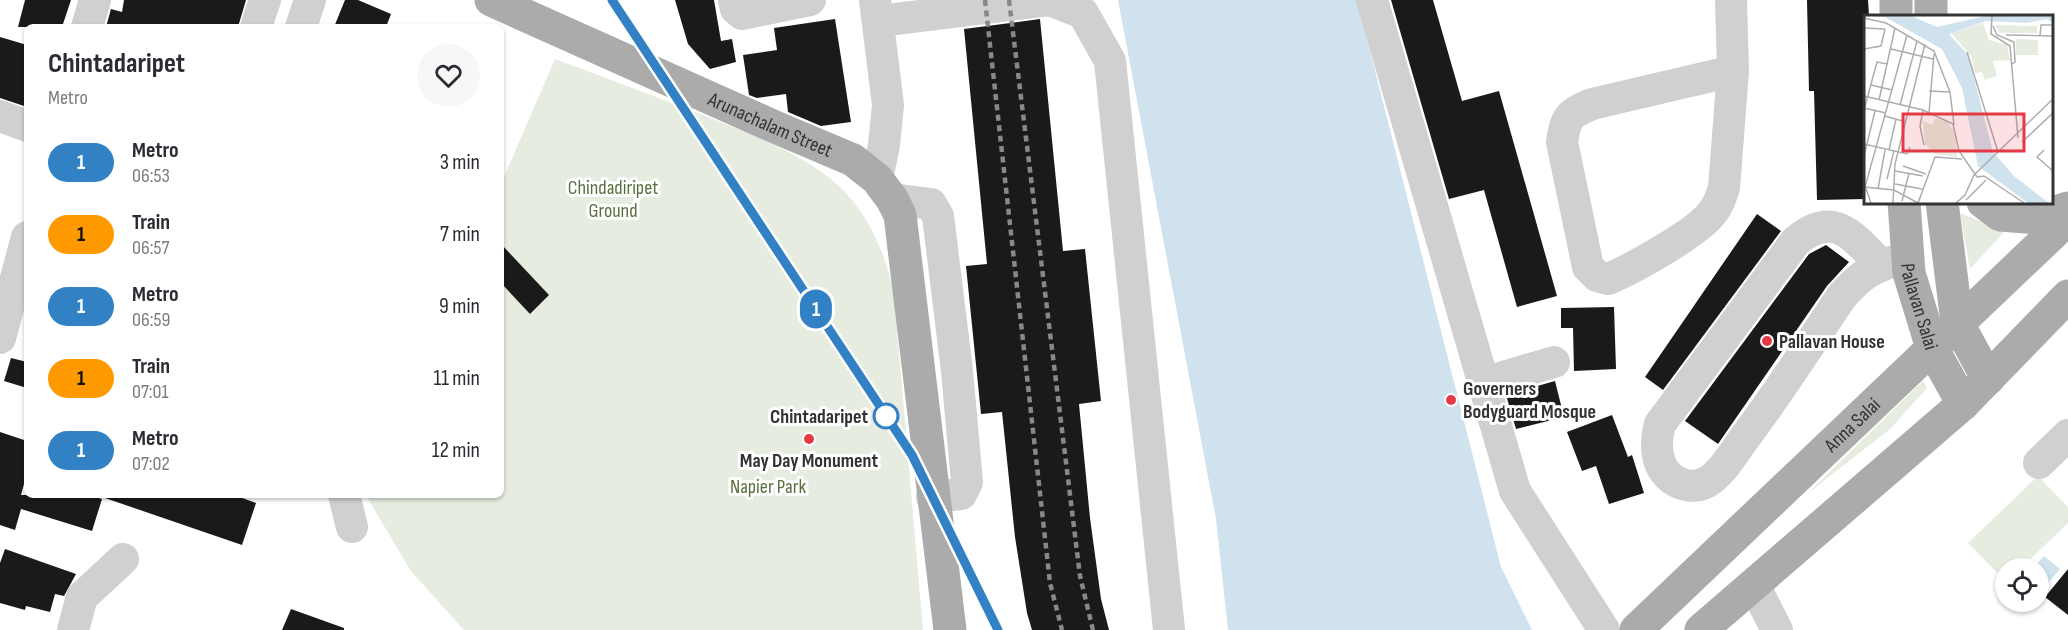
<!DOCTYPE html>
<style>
body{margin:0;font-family:"Sofia Sans Condensed",sans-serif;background:#f7f7f7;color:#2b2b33;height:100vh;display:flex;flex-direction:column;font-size:22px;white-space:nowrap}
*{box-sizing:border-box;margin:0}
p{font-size:20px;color:#7c7c81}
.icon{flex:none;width:33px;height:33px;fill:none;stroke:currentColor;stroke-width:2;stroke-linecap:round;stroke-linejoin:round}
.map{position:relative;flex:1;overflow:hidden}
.details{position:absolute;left:24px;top:24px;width:480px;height:474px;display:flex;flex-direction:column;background:#fff;border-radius:9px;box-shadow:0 2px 4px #0004}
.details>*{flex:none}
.badge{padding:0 12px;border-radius:20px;font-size:21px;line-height:39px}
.buttons{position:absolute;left:1995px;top:558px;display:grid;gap:12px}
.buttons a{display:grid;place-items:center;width:54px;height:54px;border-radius:50%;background:#fff;box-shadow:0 2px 4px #0004;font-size:30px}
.map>.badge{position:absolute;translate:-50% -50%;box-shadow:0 0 0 3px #fff}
.round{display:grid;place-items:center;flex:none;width:63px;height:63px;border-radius:32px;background:#f7f7f7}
.headline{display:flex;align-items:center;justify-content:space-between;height:102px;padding:0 24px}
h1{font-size:28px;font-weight:700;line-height:45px}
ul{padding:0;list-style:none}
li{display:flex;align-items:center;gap:18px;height:72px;padding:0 24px}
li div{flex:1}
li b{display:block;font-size:22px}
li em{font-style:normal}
li .badge{min-width:66px;font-weight:700;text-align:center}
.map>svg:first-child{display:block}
.green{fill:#e6ecdf}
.water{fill:#cfe2ee}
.building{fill:#1a1a1a}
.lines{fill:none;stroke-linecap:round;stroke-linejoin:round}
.minor{stroke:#d0d0d0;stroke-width:32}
.major{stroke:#ababab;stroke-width:33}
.rail{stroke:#888;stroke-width:4.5;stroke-dasharray:6 4.5;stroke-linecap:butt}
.line-casing{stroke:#fff;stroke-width:14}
.line{stroke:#3281c4;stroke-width:9}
.poi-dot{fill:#e63946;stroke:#fff;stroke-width:2}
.stop-dot{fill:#fff;stroke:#3281c4;stroke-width:3}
.labels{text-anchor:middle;stroke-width:6;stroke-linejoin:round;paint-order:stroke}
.street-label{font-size:20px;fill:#333;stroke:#fff}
.park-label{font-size:20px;fill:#56703f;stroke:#fff}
.poi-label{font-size:20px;font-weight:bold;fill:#333;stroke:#fff;text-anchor:start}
.stop-label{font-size:20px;font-weight:bold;fill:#333;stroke:#fff;text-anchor:end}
.inset-road{fill:none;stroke:#adadad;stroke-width:1.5}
.view{fill:#e63946;fill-opacity:0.15;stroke:#e63946;stroke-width:3}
.inset-edge{fill:none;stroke:#333;stroke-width:3}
</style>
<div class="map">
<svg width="2068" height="630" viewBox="0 0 2068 630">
<rect width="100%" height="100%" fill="#fff"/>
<!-- green -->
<g class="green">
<path d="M 555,59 C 599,75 643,92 687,109 C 736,128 810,154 846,193 C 872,222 887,258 894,295 L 923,630 L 464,630 L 410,570 L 366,495 L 501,495 L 501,176 L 504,177 Z"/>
<polygon points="1960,213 2005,231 1970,269"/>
<polygon points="1923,381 1927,388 1890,429 1807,494"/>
<polygon points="2038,476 2068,507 2068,523 2021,568 2006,568 2005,581 1968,543"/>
</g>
<!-- water -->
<g class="water">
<polygon points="1118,0 1357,0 1501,567 1532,630 1228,630 1216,519"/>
<polygon points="2044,556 2060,569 2039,594 2038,568 2033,568"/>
</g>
<!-- building -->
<g class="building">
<polygon points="25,0 71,0 62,27 18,27"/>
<polygon points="124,0 246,0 238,27 106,27 111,9 122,12"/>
<polygon points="345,0 358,0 391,14 386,27 334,27"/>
<polygon points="675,0 714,0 721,41 732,39 736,62 710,69 688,44"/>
<polygon points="1391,0 1433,0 1462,101 1499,91 1557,296 1517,307 1484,190 1449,199"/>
<polygon points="1807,0 1868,0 1869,16 1866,16 1866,199 1817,200 1814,91 1809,91"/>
<polygon points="835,19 851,122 821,126 788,112 786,94 757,98 749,95 743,55 777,50 774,28"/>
<polygon points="1040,19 1063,251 1085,249 1101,401 1079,404 1090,518 1101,599 1109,630 1032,630 1027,613 1015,537 1002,412 981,414 966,266 987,264 964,29"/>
<polygon points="0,37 27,45 27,107 0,98"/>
<polygon points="1757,214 1781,231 1663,390 1645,377"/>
<polygon points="501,244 549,295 530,314 501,283"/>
<polygon points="1826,245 1849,262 1827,286 1718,444 1685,421 1809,254"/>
<polygon points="1614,307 1616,369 1574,371 1573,328 1561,328 1561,308"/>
<polygon points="11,358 27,362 27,388 4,381"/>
<polygon points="1555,381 1564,417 1516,429 1506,395"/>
<polygon points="1612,415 1628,457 1632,455 1644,493 1609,504 1596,466 1582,471 1567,432"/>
<polygon points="0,432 27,441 27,473 21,495 89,495 102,499 92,531 21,509 15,530 0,525"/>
<polygon points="105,495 234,495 256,503 242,545 105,498"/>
<polygon points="5,549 76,574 64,596 55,594 50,612 26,606 25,610 0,603 0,563"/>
<polygon points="2068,569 2068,615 2045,597"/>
<polygon points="291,609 344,628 344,630 282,630"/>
</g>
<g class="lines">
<!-- minor -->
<g class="minor">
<polyline points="734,0 736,9 742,14 810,0"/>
<polyline points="875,0 888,105 884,145 877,179"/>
<polyline points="1050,0 1083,13 1110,61 1169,630"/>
<polyline points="1372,0 1515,491 1604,630"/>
<path d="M 1731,0 L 1733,71 L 1724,188 C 1721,197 1718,206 1712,213 C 1697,233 1632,269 1608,279 L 1597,276 L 1588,267 L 1562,142 C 1566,116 1569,114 1592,104 L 1733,71"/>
<polyline points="879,21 1050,0"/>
<polyline points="87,27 95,0"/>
<polyline points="256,27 265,0"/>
<polyline points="301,27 310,0"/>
<polyline points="0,116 27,126"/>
<polyline points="892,199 931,204 938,216 957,371 967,482 961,494 932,497"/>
<path d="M 1881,265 C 1853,236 1834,209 1796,241 L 1660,424 C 1656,438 1655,456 1663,469 C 1672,483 1691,491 1707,482 C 1722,473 1733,454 1743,440 C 1778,394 1809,345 1842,296 C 1866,269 1875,268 1908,256"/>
<polyline points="0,338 27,237"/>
<polyline points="1483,383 1554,362"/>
<polyline points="2039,463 2068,435"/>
<polyline points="344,495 352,527"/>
<polyline points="1754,585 1777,630"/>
<polyline points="73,630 82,597 123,559"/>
</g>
<!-- major -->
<g class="major">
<path id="s1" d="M 491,0 L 775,127 L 853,160 L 877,179 L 892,199 L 900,215 L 950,630"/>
<polyline points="1896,0 1896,16"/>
<polyline points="1931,0 1931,16"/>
<path id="s2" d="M 1904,202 L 1909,273 L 1932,348 L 1963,404"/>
<polyline points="1942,202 1957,322 1988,379"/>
<polyline points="1983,202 2000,215 2037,218 2068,208"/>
<path id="s3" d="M 1636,630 L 2068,219"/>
<polyline points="1701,630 1963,404 2068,296"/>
</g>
<!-- rail -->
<g class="rail">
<polyline points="985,0 1050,583 1062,630"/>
<polyline points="1009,0 1080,576 1093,630"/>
</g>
</g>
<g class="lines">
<defs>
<polyline id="line" points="612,0 912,455 998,630"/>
</defs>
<!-- line casing -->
<use href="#line" class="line-casing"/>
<!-- line -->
<use href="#line" class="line"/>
</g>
<!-- markers -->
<g class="poi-dot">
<circle cx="1767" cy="341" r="6"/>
<circle cx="1451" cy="400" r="6"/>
<circle cx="809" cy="439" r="6"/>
</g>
<circle class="stop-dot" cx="886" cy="416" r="12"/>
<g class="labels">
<!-- street labels -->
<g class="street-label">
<text dy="7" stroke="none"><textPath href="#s1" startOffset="306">Arunachalam Street</textPath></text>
<text dy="7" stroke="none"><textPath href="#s2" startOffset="106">Pallavan Salai</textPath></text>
<text dy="7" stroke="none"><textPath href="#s3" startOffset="298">Anna Salai</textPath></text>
</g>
<!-- park labels -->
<g class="park-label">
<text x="613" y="194">Chindadiripet<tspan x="613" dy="23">Ground</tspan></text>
<text x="768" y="493">Napier Park</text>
</g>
<!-- poi labels -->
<g class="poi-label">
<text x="1779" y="348">Pallavan House</text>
<text x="1463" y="395">Governers<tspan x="1463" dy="23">Bodyguard Mosque</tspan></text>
<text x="809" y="467" text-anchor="middle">May Day Monument</text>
</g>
<!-- stop labels -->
<g class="stop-label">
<text x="868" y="423">Chintadaripet</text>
</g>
</g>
<!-- overview -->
<g transform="translate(1864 15)">
<rect width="189" height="189" fill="#fff"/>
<path d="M 119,8 L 125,25 L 143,30 L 146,45 L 129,46 L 133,61 L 121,65 L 118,57 L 111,58 L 107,41 L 87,18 ZM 131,10 L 173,11 L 173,18 L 136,18 ZM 152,24 L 174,25 L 174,40 L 152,40 ZM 72,103 L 83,107 L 91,117 L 93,142 L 71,139 L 61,129 L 59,106 L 68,110 Z" fill="#e6ecdf"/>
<path d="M 8,1 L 47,1 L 73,12 L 121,1 L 189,1 L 188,7 L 183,4 L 163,8 L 122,6 L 85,19 L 104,40 L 129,137 L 150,161 L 185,188 L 164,188 L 114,151 L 98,73 L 78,34 L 21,2 Z" fill="#cfe2ee"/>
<path class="inset-road" d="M 128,1 L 127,19 L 146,31 L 154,123M 0,3 L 22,8 L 70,36 L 86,77 L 90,110M 129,11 L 133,20 L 150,27 L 151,47 L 148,49M 0,13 L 21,14M 43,20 L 1,172 L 30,175 L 54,188M 142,20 L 189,21M 176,21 L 177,10 L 189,10M 0,34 L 17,31 L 21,14M 27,34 L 69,44M 103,37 L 134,137M 7,70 L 28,75M 65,76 L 86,77M 0,81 L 59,95 L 89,109 L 95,136 L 113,162M 15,85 L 31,13M 36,90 L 53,26M 0,93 L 22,98M 0,95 L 13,47 L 24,49M 59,95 L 56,111 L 60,130M 65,98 L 70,39M 21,101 L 42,107M 158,127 L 189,98M 0,129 L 43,139 L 46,132M 25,135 L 32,104M 180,135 L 173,142 L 189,156M 0,141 L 11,96M 39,151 L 62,159M 31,156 L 59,161M 113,162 L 120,161 L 160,188M 23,164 L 30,136M 31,169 L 58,174M 1,171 L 7,188M 14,174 L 21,135M 102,185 L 122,165M 38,186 L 45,158M 29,188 L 31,149 L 61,29M 54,188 L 71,142 L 98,144M 92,188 L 101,180 L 110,160 L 189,84"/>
<path class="view" d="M 39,99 L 160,99 L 160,136 L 39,136 Z"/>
<rect width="189" height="189" class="inset-edge"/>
</g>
</svg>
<div class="buttons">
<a><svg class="icon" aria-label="locate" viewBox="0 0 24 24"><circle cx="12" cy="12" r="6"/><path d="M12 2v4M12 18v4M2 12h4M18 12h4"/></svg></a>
</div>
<b class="badge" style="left:816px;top:309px;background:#3281c4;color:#fff">1</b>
<section class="details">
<div class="headline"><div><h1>Chintadaripet</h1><p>Metro</p></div><a class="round"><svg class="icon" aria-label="heart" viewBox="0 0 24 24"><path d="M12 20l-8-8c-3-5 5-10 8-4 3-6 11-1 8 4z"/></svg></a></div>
<ul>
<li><span class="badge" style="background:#3281c4;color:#fff">1</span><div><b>Metro</b><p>06:53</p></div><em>3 min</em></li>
<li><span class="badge" style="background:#f90;color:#111">1</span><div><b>Train</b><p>06:57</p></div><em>7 min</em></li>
<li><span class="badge" style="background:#3281c4;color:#fff">1</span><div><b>Metro</b><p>06:59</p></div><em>9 min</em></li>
<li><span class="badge" style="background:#f90;color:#111">1</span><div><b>Train</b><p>07:01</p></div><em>11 min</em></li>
<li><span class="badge" style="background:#3281c4;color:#fff">1</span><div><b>Metro</b><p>07:02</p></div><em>12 min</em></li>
</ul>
</section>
</div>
